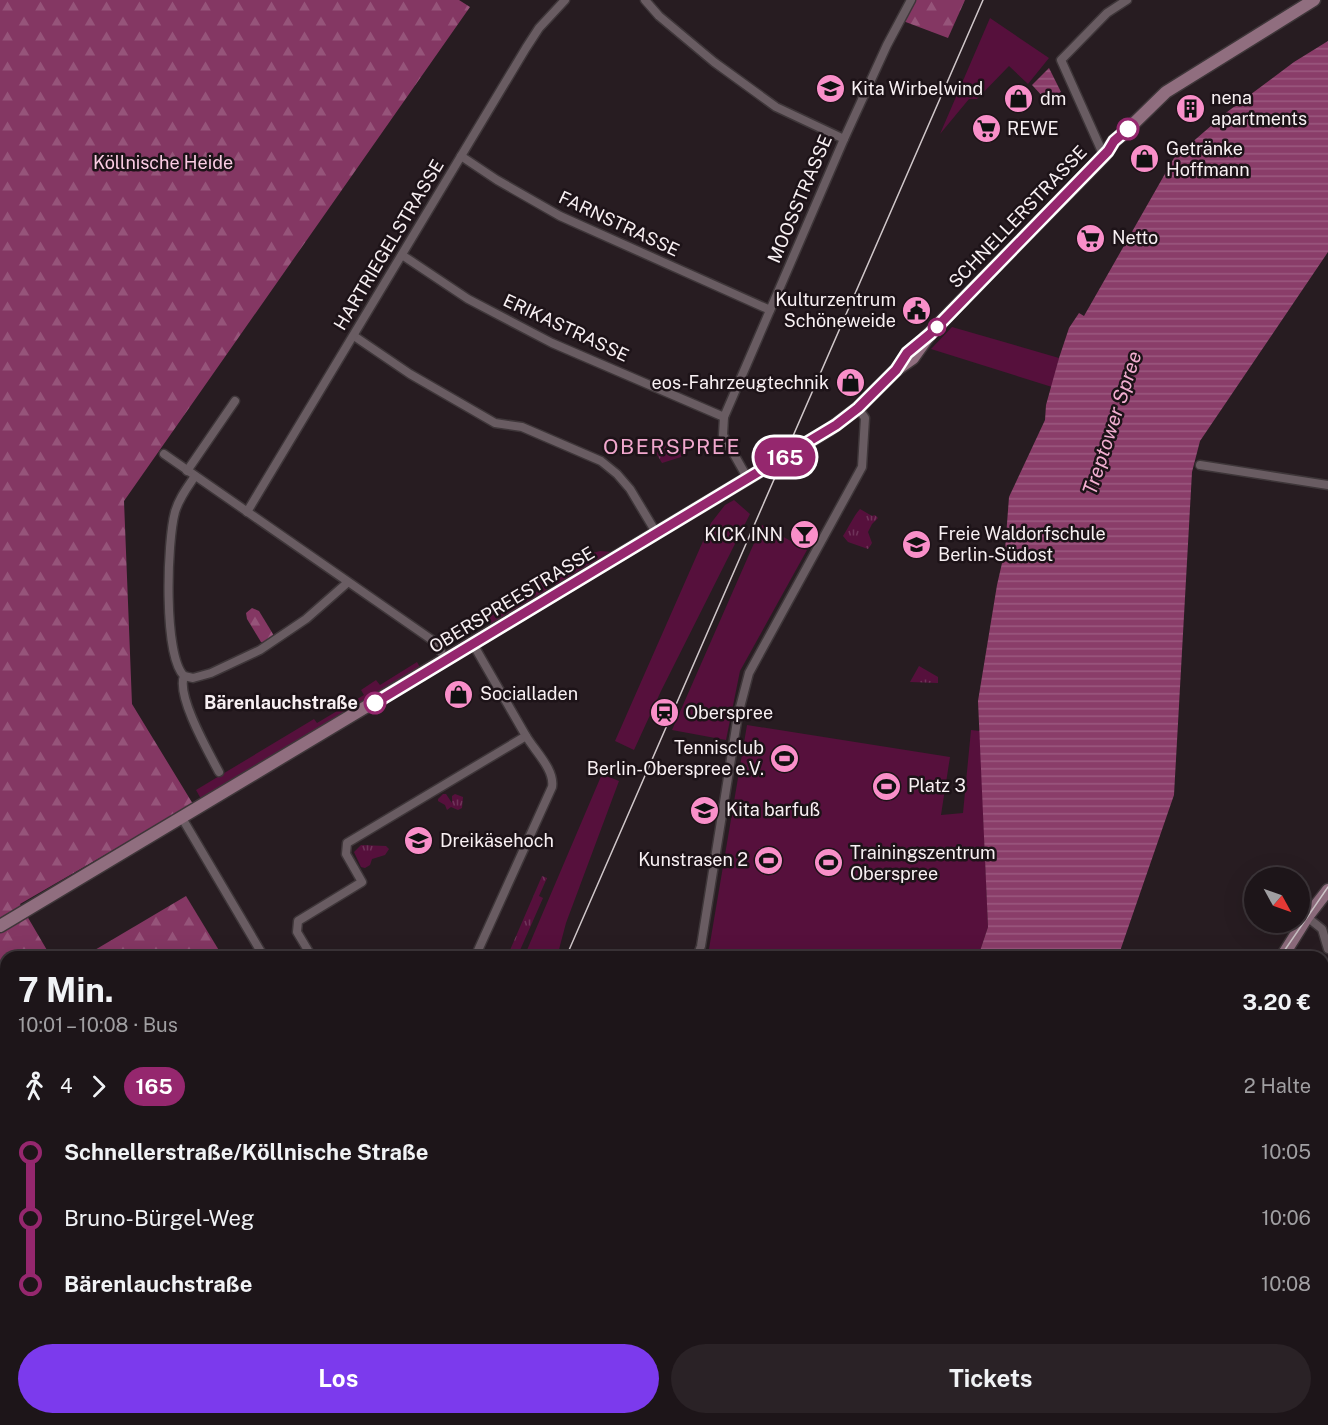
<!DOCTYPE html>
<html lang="de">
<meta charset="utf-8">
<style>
body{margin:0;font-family:"Public Sans",sans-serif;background:#2a2226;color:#f1f3f6;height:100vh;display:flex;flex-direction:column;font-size:22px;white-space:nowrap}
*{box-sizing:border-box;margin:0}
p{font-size:20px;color:#a09fa2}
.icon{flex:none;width:33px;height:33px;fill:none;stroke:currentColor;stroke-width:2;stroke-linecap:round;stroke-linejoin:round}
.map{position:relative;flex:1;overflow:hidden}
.details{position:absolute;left:0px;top:951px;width:1329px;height:474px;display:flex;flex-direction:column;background:#1d1519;border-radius:18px 18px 0 0;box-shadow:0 6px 24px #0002,0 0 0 2px #3b3438}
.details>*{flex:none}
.badge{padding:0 12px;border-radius:20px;font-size:21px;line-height:39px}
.needle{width:39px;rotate:130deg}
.fabs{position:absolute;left:1244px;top:867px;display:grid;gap:12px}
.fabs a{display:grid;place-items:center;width:66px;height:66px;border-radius:50%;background:#1d1519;box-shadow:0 6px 24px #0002,0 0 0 2px #3b3438;font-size:30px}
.map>.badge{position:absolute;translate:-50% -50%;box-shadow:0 0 0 3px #fff}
.legs{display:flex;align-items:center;gap:9px;height:66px;padding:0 18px;font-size:20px}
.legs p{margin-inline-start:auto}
.head{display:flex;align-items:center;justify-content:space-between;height:102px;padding:0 18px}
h1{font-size:33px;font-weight:700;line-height:45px}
.button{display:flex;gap:12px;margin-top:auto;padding:12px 18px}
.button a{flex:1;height:69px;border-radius:36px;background:#7c3aed;color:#fff;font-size:24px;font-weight:700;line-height:69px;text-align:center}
.button a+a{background:#2a2226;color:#f1f3f6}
ul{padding:0 18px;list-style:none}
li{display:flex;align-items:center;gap:21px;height:66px;font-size:22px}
li i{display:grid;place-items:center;width:9px;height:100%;margin:0 8px;background:currentColor}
li i::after{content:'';width:15px;height:15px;margin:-8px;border:4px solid;border-radius:50%;background:#1d1519}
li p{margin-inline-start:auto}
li:first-child i{background:linear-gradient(#0000 50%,currentColor 0)}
li:last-child i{background:linear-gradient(currentColor 50%,#0000 0)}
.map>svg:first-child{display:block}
.green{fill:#56103c}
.forest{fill:url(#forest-firs)}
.park{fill:url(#park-tufts)}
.water{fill:url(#water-rules)}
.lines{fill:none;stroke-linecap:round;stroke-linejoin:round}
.street-casing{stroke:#3e3639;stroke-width:11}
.secondary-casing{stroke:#3e3639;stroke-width:15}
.street{stroke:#695c62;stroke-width:8}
.secondary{stroke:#906e7f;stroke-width:12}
.tram{stroke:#d0c7ca;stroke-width:1.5}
.rail-casing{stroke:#d0c7ca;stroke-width:4.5}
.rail{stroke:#1d1318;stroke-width:2;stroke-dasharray:7;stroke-linecap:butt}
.line-1-casing{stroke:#fff;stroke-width:14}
.line-1{stroke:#95276e;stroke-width:9}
.stop-1-dot{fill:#fff;stroke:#95276e;stroke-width:3}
.labels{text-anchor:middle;stroke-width:5;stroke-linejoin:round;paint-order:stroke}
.poi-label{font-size:18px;fill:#f8f0f3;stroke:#1d1318;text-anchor:start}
.park-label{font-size:18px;fill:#facce3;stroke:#1d1318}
.street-label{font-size:18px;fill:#f8f0f3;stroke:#1d1318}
.stop-label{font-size:18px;font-weight:bold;fill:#f8f0f3;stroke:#1d1318;text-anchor:end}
.water-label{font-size:20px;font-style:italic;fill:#f2afd1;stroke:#1d1318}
.quarter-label{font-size:21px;letter-spacing:1.5px;fill:#f1a7cd;stroke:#1d1318}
</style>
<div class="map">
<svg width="1328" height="1425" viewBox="0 0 1328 1425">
<defs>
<pattern id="forest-firs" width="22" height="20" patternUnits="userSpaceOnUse" patternTransform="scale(1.5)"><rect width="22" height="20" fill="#843763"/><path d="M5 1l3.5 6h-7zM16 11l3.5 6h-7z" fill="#96547a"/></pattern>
<pattern id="park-tufts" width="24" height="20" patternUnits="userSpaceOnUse" patternTransform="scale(1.5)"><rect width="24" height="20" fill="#56103c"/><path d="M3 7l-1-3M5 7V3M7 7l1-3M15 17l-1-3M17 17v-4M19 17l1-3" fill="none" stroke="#6f3359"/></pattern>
<pattern id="water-rules" width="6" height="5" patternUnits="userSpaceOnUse" patternTransform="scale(1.5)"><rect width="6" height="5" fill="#8a3d69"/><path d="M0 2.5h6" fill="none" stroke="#9b597f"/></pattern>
</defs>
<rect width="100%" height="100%" fill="#271c21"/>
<!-- green -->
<g class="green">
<polygon points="990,18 1049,58 1028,84 1009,66 977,99 969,99 940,134"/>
<polygon points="952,327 1059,358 1052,387 931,349"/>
<polygon points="734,500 750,514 661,691 634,750 615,741 711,523 725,505"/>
<polygon points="762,525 807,550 740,671 726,740 672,730"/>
<polygon points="600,551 613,552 613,556 556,586 552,579 556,574 559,578 588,561 585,555"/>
<polygon points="540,582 543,582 548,592 491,626 485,615 493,611 497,616 521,601 518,595 525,591 529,596 543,588"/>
<polygon points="417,662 421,669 201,799 196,790 314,719 317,723 364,695 361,690 376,680 380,685"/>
<polygon points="747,725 950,757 941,815 963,813 971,730 980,731 988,927 978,957 726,957 709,949"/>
<polygon points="602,774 619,781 566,923 557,957 524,957"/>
<polygon points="0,986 6,986 6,1334 0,1337"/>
<polygon points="321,1419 500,1419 488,1425 315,1425"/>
</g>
<!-- forest -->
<g class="forest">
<polygon points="0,0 459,0 470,7 124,501 132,704 193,804 20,904 51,957 6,957 6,986 0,986"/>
<polygon points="914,0 965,0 948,38 903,21"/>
<polygon points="252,608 259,611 273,634 273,637 264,643 261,642 247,619 246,613"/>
<polygon points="186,896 223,957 83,957"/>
<polygon points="6,1334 6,1418 0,1421 0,1337"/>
</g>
<!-- park -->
<g class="park">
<polygon points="672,438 682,443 684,450 681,457 662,463 656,453 662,449 666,440"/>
<path d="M 860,509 L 872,516 L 875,515 L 878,518 L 872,524 L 868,532 L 872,543 L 868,549 L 848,542 L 843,536 C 849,527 853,517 860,509 Z"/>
<polygon points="919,666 938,677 938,683 910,682"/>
<polygon points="443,794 446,794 452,803 452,796 455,794 463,797 462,808 458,810 451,807 447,810 445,805 438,801 438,799"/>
<polygon points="361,845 386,846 389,849 385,855 372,859 370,865 365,868 361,867 354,852"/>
<polygon points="542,876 547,878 539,896 543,898 517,957 507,957"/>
<polygon points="1328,1325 1328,1425 1039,1425 1054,1419 1323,1419 1323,1327"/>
</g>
<!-- water -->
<g class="water">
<polygon points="1328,41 1328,252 1200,441 1192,472 1174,795 1118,957 978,957 988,927 978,701 997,585 1005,550 1009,497 1045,420 1046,405 1059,358 1069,328 1079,313 1084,316 1174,158 1227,112 1294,62"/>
<polygon points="1049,68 1061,92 1045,99 1032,85"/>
<polygon points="500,1419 809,1419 802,1425 488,1425"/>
</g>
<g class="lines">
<defs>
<g id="street">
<polyline points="645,0 659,16 714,62 776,107 844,139"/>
<polyline points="461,156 497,180 560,216 770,310"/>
<polyline points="1104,156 1061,60 1107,13 1127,0"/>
<polyline points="402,255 468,299 552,343 724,417"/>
<polyline points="354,336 410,374 495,423 522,427 601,461 617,474 630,489 657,534"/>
<polyline points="164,454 435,642 446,660"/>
<polyline points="1200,465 1328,485"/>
<polyline points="187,471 235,401"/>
<path d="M 195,476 C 187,488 179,498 175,512 C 167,541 163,655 184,676 C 176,696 209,753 219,772"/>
<polyline points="748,479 723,435 724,417 844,139 887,45 911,0"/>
<polyline points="247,512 526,48 539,28 565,0"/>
<polyline points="184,676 193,678 211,673 260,650 306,619 347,583"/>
<polyline points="182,818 264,957"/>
<polyline points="1307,917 1322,929 1328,949"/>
<polyline points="312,957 297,932 298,921 362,882 346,854 347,843 526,736 473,644"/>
<path d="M 475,957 L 552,787 C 555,770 535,751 526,736"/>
<polyline points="697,957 701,946 738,715 749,673 862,467 865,418 858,408"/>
<polyline points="1323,1110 1328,1108"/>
<polyline points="303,1425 309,1419"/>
</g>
<g id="secondary">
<polyline points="925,338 1104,156 1114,141 1123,134 1166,92 1314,0"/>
<polyline points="0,926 830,429 858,408 896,370 913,358 930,334"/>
<polyline points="1282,957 1307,917 1328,890"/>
<polyline points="1323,1289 1328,1287"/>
<polyline points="1323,1310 1328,1308"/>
<polyline points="941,1425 952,1419"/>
<polyline points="999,1425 1012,1419"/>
</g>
</defs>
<!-- street casing -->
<use href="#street" class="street-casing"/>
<!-- secondary casing -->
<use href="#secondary" class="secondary-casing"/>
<!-- street -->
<use href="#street" class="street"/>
<!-- secondary -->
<use href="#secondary" class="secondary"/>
<!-- tram -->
<g class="tram">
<polyline points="566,957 983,0"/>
<polyline points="1280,957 1328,887"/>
<polyline points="17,1425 27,1419"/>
<polyline points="937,1425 942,1419"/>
</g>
<defs>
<g id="rail">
<polyline points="1323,1336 1328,1334"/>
<polyline points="1082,1425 1095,1419"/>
<polyline points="1142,1425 1145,1419"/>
</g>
</defs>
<!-- rail casing -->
<use href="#rail" class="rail-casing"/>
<!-- rail -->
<use href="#rail" class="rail"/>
</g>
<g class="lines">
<defs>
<polyline id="line-1" points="375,703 836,425 858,408 896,370 907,353 930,334 1108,151 1114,141 1128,129"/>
</defs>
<!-- line-1 casing -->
<use href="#line-1" class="line-1-casing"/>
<!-- line-1 -->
<use href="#line-1" class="line-1"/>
</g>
<!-- icons -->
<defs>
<symbol id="school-disc" viewBox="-11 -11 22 22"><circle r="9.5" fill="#f98fc9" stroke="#1d1318"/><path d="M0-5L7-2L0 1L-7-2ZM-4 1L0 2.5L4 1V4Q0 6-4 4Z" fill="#111"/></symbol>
<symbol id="shop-disc" viewBox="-11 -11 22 22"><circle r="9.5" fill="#f98fc9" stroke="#1d1318"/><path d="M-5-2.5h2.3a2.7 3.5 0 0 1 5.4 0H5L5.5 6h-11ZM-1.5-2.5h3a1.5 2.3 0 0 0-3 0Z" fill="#111"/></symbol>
<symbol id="building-disc" viewBox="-11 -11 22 22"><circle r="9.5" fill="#f98fc9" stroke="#1d1318"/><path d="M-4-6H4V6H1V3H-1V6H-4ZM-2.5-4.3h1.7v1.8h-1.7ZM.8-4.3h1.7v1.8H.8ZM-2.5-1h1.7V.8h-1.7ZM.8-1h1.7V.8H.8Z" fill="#111"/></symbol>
<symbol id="supermarket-disc" viewBox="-11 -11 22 22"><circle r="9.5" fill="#f98fc9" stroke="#1d1318"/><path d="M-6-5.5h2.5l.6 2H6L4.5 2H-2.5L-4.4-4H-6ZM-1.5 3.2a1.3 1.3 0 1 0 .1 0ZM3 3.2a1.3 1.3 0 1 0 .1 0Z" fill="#111"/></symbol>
<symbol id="civic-disc" viewBox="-11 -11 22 22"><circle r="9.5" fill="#f98fc9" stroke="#1d1318"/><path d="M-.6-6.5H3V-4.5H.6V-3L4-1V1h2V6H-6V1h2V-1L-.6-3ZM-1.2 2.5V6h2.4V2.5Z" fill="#111"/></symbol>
<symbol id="bar-disc" viewBox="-11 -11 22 22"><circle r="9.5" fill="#f98fc9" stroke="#1d1318"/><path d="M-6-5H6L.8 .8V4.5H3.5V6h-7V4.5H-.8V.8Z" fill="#111"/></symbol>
<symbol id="station-disc" viewBox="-11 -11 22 22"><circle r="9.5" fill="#f98fc9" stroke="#1d1318"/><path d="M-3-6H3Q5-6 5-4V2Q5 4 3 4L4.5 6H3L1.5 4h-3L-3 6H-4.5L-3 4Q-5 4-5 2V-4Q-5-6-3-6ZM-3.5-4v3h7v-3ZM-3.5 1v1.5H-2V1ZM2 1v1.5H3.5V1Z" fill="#111"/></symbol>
<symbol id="stadium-disc" viewBox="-11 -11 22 22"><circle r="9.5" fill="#f98fc9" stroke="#1d1318"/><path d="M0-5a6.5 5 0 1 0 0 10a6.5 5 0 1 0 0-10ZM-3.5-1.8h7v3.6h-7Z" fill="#111"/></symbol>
</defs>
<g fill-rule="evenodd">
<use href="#school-disc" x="814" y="72" width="33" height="33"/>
<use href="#shop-disc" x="1002" y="82" width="33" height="33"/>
<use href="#building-disc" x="1174" y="92" width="33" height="33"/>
<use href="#supermarket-disc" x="970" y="112" width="33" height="33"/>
<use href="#shop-disc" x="1128" y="142" width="33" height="33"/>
<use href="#supermarket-disc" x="1074" y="222" width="33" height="33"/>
<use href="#civic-disc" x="900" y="294" width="33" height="33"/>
<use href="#shop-disc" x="834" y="366" width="33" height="33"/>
<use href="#bar-disc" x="788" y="518" width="33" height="33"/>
<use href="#school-disc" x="900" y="528" width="33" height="33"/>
<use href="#shop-disc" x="442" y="678" width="33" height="33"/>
<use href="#station-disc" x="648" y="696" width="33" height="33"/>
<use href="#stadium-disc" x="768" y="742" width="33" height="33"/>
<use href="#stadium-disc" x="870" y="770" width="33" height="33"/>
<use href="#school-disc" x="688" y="794" width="33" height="33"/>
<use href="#school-disc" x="402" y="824" width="33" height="33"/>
<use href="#stadium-disc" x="752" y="844" width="33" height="33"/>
<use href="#stadium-disc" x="812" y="846" width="33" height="33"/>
</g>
<!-- markers -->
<g class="stop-1-dot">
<circle cx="1128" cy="129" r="10"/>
<circle cx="937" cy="327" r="8"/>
<circle cx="375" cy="703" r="10"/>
</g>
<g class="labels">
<!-- poi labels -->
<g class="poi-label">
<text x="851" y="95">Kita Wirbelwind</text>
<text x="1211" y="104">nena<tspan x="1211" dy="21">apartments</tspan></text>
<text x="1040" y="105">dm</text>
<text x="1007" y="135">REWE</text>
<text x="1166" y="155">Getränke<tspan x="1166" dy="21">Hoffmann</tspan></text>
<text x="1112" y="244">Netto</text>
<text x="896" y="306" text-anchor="end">Kulturzentrum<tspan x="896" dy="21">Schöneweide</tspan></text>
<text x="829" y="389" text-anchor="end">eos-Fahrzeugtechnik</text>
<text x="938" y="540">Freie Waldorfschule<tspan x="938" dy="21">Berlin-Südost</tspan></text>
<text x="783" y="541" text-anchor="end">KICK INN</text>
<text x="480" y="700">Socialladen</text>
<text x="685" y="719">Oberspree</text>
<text x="764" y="754" text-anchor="end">Tennisclub<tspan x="764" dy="21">Berlin-Oberspree e.V.</tspan></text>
<text x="908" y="792">Platz 3</text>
<text x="726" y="816">Kita barfuß</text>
<text x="440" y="847">Dreikäsehoch</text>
<text x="850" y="859">Trainingszentrum<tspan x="850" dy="21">Oberspree</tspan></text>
<text x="748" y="866" text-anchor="end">Kunstrasen 2</text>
</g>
<!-- park labels -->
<g class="park-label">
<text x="163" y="169">Köllnische Heide</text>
</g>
<!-- street labels -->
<g class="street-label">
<text transform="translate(800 199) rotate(-67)" y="6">MOOSSTRASSE</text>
<text transform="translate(1018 217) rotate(-46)" y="6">SCHNELLERSTRASSE</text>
<text transform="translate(619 224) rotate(25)" y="6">FARNSTRASSE</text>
<text transform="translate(389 245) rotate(-59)" y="6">HARTRIEGELSTRASSE</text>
<text transform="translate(566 328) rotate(25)" y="6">ERIKASTRASSE</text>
<text transform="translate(512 600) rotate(-31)" y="6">OBERSPREESTRASSE</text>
</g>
<!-- stop labels -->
<g class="stop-label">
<text x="358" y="709">Bärenlauchstraße</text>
</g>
<!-- water labels -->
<g class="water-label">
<text transform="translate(1112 423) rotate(-72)" y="7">Treptower Spree</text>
</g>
<!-- quarter labels -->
<g class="quarter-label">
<text x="672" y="454">OBERSPREE</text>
</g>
</g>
</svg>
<div class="fabs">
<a><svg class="needle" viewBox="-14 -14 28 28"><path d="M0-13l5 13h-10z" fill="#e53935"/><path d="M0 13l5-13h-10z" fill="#a09fa2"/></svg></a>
</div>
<b class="badge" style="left:785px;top:457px;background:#95276e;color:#fff">165</b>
<section class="details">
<div class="head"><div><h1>7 Min.</h1><p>10:01 – 10:08 · Bus</p></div><b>3.20 €</b></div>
<div class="legs"><svg class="icon" aria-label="walk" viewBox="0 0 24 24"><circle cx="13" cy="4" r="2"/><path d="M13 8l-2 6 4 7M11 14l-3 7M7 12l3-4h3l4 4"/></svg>4<svg class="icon" aria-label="forward" viewBox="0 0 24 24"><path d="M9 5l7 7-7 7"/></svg><b class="badge" style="background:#95276e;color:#fff">165</b><p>2 Halte</p></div>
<ul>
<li><i style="color:#95276e"></i><b>Schnellerstraße/Köllnische Straße</b><p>10:05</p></li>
<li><i style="color:#95276e"></i><span>Bruno-Bürgel-Weg</span><p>10:06</p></li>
<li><i style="color:#95276e"></i><b>Bärenlauchstraße</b><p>10:08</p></li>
</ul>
<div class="button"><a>Los</a><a>Tickets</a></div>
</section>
</div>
